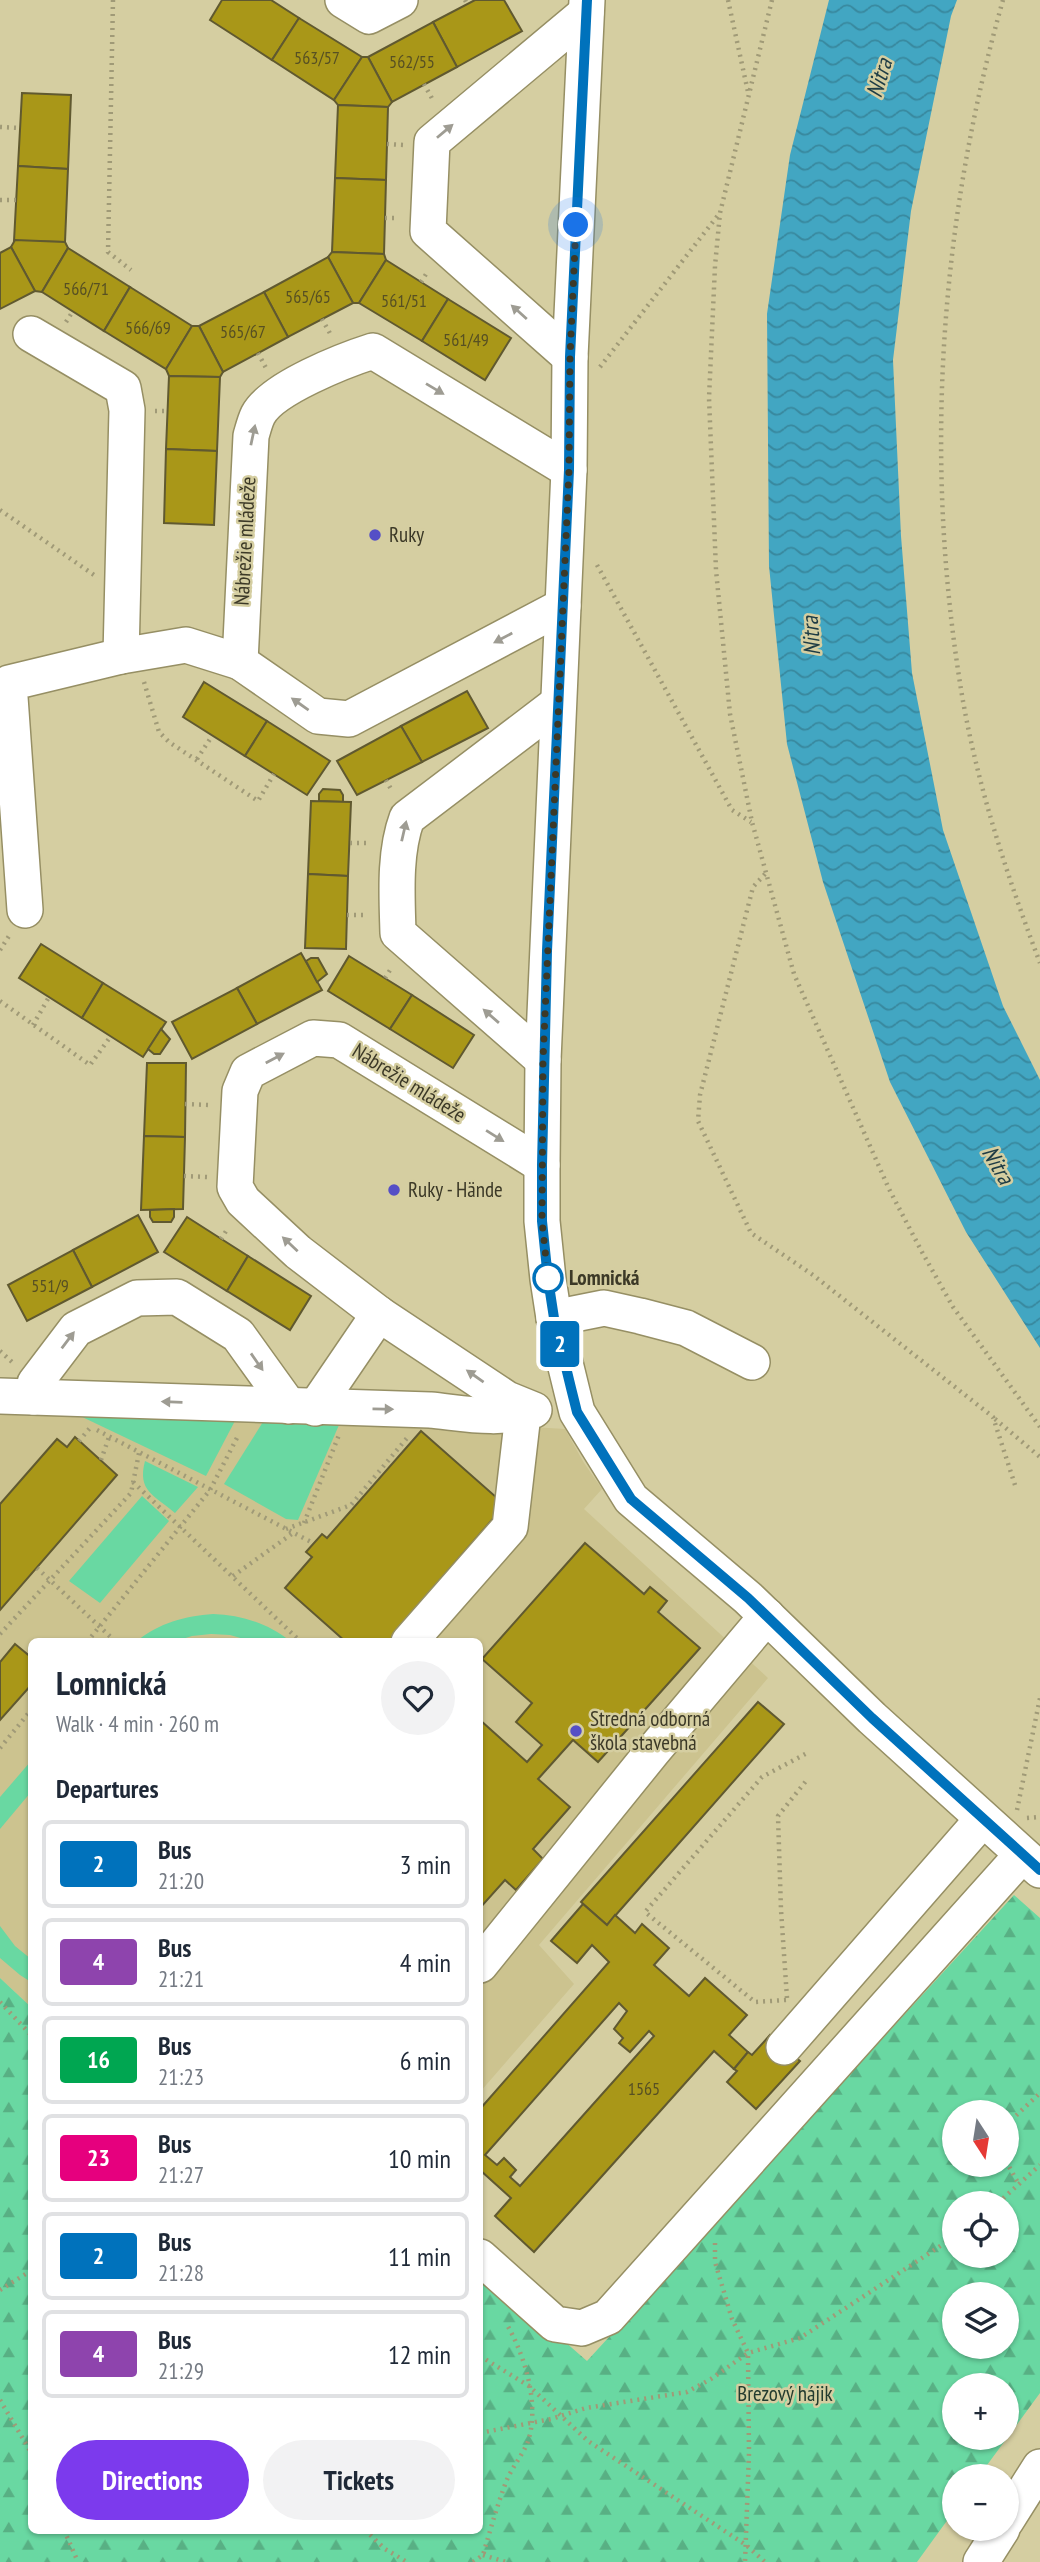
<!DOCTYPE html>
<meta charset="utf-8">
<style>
body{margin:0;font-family:"PT Sans Narrow",sans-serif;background:#f2f2f3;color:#1f2937;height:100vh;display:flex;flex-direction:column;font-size:26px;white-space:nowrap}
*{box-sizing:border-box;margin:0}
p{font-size:23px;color:#747a83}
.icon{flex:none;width:38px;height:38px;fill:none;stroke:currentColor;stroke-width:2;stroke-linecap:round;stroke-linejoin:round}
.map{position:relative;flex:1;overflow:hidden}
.details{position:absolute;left:28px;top:1638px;width:455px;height:896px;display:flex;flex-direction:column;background:#fff;border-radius:10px;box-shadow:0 2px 5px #0004}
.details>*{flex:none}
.badge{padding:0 14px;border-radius:5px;font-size:24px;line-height:46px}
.needle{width:46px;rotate:168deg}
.buttons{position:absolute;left:942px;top:2100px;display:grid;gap:14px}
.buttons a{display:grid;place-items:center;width:77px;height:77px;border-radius:50%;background:#fff;box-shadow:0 2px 5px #0004;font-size:35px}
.you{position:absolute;width:35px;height:35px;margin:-18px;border:5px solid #fff;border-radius:50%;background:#1a73e8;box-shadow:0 0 0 10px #1a73e833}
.map>.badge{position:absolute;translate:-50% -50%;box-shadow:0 0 0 4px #fff}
h2{padding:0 28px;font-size:26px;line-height:63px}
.round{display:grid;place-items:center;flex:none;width:74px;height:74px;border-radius:37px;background:#f2f2f3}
.head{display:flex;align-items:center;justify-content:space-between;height:119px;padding:0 28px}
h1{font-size:33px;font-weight:600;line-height:52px}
.primary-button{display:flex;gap:14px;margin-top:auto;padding:14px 28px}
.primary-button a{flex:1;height:80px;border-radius:42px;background:#7c3aed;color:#fff;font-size:28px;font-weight:600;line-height:80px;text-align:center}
.primary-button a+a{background:#f2f2f3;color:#1f2937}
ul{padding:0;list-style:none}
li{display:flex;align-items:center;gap:21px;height:88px;margin:0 14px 10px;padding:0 14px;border:4px solid #e0e1e3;border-radius:10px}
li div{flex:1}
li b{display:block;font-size:26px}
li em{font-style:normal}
li .badge{min-width:77px;font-weight:700;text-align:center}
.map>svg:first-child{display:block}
.built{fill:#ccc38f}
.green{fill:#69d8a2}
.forest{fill:url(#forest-firs);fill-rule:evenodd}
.water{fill:url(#water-waves)}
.building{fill:#a99718;stroke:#605930;stroke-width:2;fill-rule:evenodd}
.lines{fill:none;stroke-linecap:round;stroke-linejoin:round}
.minor-casing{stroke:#968f64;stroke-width:38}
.path{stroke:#a09a77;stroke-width:4.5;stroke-dasharray:2 5;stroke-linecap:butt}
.minor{stroke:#fff;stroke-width:35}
.oneway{fill:#9e9c93}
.line-casing{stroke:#fff;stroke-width:16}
.line{stroke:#0072bc;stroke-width:10}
.walk{stroke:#3c3927;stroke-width:7;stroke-dasharray:0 12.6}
.poi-dot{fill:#554fc6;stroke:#d5cea1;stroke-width:2.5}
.stop-dot{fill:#fff;stroke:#0072bc;stroke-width:3.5}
.labels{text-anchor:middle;stroke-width:5;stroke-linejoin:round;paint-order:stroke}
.number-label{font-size:18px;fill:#575023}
.poi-label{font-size:21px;fill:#3c3927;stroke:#d5cea1;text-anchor:start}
.street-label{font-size:21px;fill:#3c3927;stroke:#d5cea1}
.stop-label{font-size:21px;font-weight:bold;fill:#3c3927;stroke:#d5cea1;text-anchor:start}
.park-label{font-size:21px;fill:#233c2f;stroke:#d5cea1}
.water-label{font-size:23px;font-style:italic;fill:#1e3c45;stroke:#d5cea1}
</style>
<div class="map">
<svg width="1040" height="2562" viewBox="0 0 1040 2562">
<defs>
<pattern id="forest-firs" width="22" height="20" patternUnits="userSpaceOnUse" patternTransform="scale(1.75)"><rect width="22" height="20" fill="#69d8a2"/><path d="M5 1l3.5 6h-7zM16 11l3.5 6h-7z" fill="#58b084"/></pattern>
<pattern id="water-waves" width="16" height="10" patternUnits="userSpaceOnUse" patternTransform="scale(1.75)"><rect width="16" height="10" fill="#42a6c2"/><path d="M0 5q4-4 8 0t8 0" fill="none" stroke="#38889e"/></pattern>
</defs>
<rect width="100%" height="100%" fill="#d5cea1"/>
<!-- built -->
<polygon class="built" points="0,1404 486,1424 565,1429 584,1463 602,1489 584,1509 768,1678 539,1945 574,1984 480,2092 480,1642 32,1642 31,2007 0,1978"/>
<!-- green -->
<g class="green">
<polygon points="78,1415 237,1417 206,1476"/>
<polygon points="266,1417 342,1418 298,1520 286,1519 224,1484"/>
<path d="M 145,1461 L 198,1487 L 175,1513 C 154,1495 137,1491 145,1461 Z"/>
<polygon points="142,1496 169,1521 100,1603 69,1581"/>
<path d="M 213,1614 C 241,1615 268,1623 290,1641 L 251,1641 L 230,1635 L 211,1634 L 192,1636 L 176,1641 L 137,1641 C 159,1623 185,1616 213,1614 Z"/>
<polygon points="31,1761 31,1792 0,1829 0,1797"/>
<polygon points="0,1926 15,1946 31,1959 31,1982 20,1975 0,1958"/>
</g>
<!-- forest -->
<path class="forest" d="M 1014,1895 L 1040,1918 L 1040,2393 L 979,2476 L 954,2476 L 954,2511 L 917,2562 L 0,2562 L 0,1978 L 31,2007 L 32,2530 L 480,2530 L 480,2268 L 587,2361 ZM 954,2112 L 1006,2112 L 1006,2165 L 954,2165 ZM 954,2203 L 1006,2203 L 1006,2256 L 954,2256 ZM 954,2294 L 1006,2294 L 1006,2347 L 954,2347 ZM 954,2385 L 1006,2385 L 1006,2438 L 954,2438 Z"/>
<!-- water -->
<polygon class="water" points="829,0 957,0 951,16 911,211 893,360 901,536 912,673 943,830 1003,1006 1040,1080 1040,1348 966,1232 890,1082 823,882 787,744 769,566 767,314 790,155"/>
<!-- building -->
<g class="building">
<polygon points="222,0 271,0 299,18 272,60 210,20"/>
<polygon points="475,0 504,0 522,31 457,67 433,22"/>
<polygon points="299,18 362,57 334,100 272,60"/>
<polygon points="433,22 457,67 392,102 368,57"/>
<polygon points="362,57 368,57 392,102 388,107 338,105 334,100"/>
<polygon points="22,93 71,95 68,169 18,166"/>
<polygon points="338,105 388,107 386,180 335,178"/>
<polygon points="18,166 68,169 65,242 14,241"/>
<polygon points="335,178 386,180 384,254 332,252"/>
<polygon points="15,240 65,242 68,248 42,292 35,291 11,247"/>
<polygon points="11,247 35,291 0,309 0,253"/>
<polygon points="68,248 130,287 104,331 42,292"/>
<polygon points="332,252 384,254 386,260 359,303 353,303 328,257"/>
<polygon points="328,257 353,303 288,337 264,292"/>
<polygon points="386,260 448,299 422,341 359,303"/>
<polygon points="130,287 192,326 166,369 104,331"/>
<polygon points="264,292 288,337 223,372 199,326"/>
<polygon points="448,299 511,338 485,380 422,341"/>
<polygon points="192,326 199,326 223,372 220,377 169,376 166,369"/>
<polygon points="169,376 220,377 217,451 166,449"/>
<polygon points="166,449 217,451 214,525 164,523"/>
<polygon points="204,682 267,721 245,756 183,717"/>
<polygon points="467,691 488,728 422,762 401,726"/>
<polygon points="267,721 330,761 307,795 245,756"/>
<polygon points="401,726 422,762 357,795 337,761"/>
<polygon points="323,789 340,790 343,795 343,802 319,801 319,794"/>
<polygon points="311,801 351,802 348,876 308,874"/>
<polygon points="308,874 348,876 346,949 305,948"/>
<polygon points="41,944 103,983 82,1018 19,978"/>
<polygon points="301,953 322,990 257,1024 237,988"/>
<polygon points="349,956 412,995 390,1029 328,991"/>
<polygon points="311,958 318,958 327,974 317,982 306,961"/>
<polygon points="103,983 166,1022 143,1057 82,1018"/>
<polygon points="237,988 257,1024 192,1059 172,1022"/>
<polygon points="412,995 474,1035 453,1068 390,1029"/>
<polygon points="161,1029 170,1039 160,1054 154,1054 148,1049"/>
<polygon points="147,1063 186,1063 185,1137 144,1136"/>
<polygon points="144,1136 185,1137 183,1209 141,1210"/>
<polygon points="174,1209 174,1217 171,1222 153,1222 150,1217 150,1210"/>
<polygon points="138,1215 158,1252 92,1287 73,1250"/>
<polygon points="187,1217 248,1256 227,1291 164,1252"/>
<polygon points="73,1250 92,1287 27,1321 8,1285"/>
<polygon points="248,1256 311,1296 290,1330 227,1291"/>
<polygon points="421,1431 505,1505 394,1633 401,1640 399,1642 346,1642 285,1588 312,1557 306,1552 322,1534 327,1538"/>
<polygon points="75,1437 117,1475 0,1610 0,1504 57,1439 67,1447"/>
<polygon points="585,1543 644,1594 650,1587 667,1601 658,1612 700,1648 598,1762 573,1740 538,1779 570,1807 533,1849 543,1859 516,1890 505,1880 480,1908 480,1720 527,1762 542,1745 516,1722 532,1703 482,1659"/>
<polygon points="15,1644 32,1658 32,1684 0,1720 0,1662"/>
<polygon points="758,1702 784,1724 607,1925 581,1902"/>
<path d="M 583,1904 L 607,1925 L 615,1915 L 635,1933 L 642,1924 L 669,1948 L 654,1965 L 689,1996 L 705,1978 L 747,2015 L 729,2035 L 748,2052 L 734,2069 L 714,2051 L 534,2252 L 495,2216 L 511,2198 L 480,2170 L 480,2109 L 609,1962 L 592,1945 L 577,1963 L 551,1941 ZM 619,2003 L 627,2011 L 614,2029 L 623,2038 L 619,2043 L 630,2052 L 649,2031 L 654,2036 L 520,2186 L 510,2177 L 516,2170 L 504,2158 L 497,2165 L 485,2155 Z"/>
<polygon points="770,2035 800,2061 756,2109 727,2082 737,2071 734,2069 748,2052 752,2055"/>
</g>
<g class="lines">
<defs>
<g id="minor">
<polyline points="343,0 369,16 400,0"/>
<polyline points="587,0 570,357 569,470 543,1060 542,1165 542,1221 548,1279 554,1318 577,1412 631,1499 748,1598 872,1718 1040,1870"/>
<polyline points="31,334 123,388 127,410 121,656"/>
<polyline points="570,357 428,231 432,142 586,13"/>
<path d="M 563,606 L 349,719 L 318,716 L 240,662 L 251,436 C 253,429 255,421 258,415 C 272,388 345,360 373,351 L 569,470"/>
<polyline points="25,910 9,683 121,656 186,645 240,662"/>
<path d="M 543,1060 L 398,933 C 397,896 394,853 407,818 L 557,704"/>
<polyline points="554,1318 604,1308 640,1316 686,1328 752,1362"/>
<path d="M 0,1396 L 430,1410 C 462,1413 500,1421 532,1410"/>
<polyline points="33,1397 35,1383 76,1329 137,1298 177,1297 238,1335 289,1406"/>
<polyline points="315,1408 379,1314"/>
<polyline points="534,1410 507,1399 379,1314 298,1252 243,1201 235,1187 240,1091 248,1072 313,1038 339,1040 542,1165"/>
<polyline points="409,1642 510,1527 523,1414"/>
<polyline points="480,1965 653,1751 767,1616"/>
<polyline points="784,2047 982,1820"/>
<polyline points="480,2257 555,2324 582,2328 608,2317 1022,1855"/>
<polyline points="1006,2521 1040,2467"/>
<polyline points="981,2562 1002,2529"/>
</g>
</defs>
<!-- minor casing -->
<use href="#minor" class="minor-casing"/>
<!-- path -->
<g class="path">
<polyline points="113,0 108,252 131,270"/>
<polyline points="465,0 467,4"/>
<polyline points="728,0 748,92"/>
<polyline points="772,0 720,213 715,266 709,398 716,570 730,714 752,822 794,974 889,1189 922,1252 953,1307 1040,1427"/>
<path d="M 1003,0 C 940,221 924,456 960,683 C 975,779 1006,873 1040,963"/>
<polyline points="424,84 434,102"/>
<polyline points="0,127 20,128"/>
<polyline points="387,144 404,145"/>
<polyline points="0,200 16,200"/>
<polyline points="385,218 398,218"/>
<polyline points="421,282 428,271"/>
<polyline points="322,319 332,337"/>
<polyline points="66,322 73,311"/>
<polyline points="258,353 266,368"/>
<polyline points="600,367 719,214"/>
<polyline points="155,411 168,411"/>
<polyline points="0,510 94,575"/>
<polyline points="597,565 732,810 751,822"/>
<polyline points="144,682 159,732 169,742 258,801 274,774"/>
<polyline points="197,759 212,736"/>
<polyline points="386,780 392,791"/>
<polyline points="350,843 370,843"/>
<polyline points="765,874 753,887 700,1095 698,1121 751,1233 813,1275 993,1417 1015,1485"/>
<polyline points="347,915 367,915"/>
<polyline points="0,950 9,936"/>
<polyline points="385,978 392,967"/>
<polyline points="0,1001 90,1065 111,1036"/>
<polyline points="33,1025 49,997"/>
<polyline points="185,1104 209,1105"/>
<polyline points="184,1176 207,1177"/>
<polyline points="221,1239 228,1228"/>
<polyline points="0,1351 12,1362"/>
<polyline points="995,1419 1040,1457"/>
<polyline points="97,1430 313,1543"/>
<polyline points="79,1441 90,1428"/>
<polyline points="101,1460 109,1437"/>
<polyline points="133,1482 301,1642"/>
<polyline points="304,1523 339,1435"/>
<polyline points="286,1529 351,1505 407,1438"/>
<polyline points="37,1568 116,1642"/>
<polyline points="233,1576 293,1533"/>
<polyline points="0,1634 131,1493 139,1453"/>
<polyline points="87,1642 210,1490 239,1434"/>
<polyline points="0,1748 32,1709"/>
<polyline points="1017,1810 1040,1698"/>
<polyline points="1027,1818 1040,1817"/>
<polyline points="787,1998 781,1910 778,1816 806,1781"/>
<polyline points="786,2000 755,2002 645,1912 762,1777 809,1752"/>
<polyline points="0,2002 32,2036"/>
<polyline points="1006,2125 1040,2093"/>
<polyline points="1006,2161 1018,2183"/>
<polyline points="998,2203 1040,2165"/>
<polyline points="715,2243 715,2262 732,2319 748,2353 749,2453 745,2562"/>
<polyline points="0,2290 32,2270"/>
<polyline points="480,2356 529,2386 588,2441 746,2545 765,2562"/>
<polyline points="0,2400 32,2454"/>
<polyline points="480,2433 551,2419 586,2408 687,2392 711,2379 748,2353 800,2338 954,2237"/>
<polyline points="64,2530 78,2562"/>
<polyline points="365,2530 385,2549 407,2562"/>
<polyline points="483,2555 506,2562"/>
<path d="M 473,2562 L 483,2555 C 490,2531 497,2506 506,2482 C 511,2469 521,2457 527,2444 C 541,2407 525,2355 506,2323"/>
</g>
<!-- minor -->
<use href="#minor" class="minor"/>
</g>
<!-- one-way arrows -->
<defs><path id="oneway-solid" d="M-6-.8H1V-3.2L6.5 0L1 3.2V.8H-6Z" transform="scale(1.75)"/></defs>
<g class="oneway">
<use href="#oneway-solid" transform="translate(445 131) rotate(-40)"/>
<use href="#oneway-solid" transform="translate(519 312) rotate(-138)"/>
<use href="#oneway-solid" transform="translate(435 389) rotate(31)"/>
<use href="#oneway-solid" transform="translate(253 435) rotate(-78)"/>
<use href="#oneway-solid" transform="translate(503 638) rotate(152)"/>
<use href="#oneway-solid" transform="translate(300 704) rotate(-145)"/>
<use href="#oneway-solid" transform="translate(404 831) rotate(-77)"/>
<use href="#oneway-solid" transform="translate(491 1016) rotate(-139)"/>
<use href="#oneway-solid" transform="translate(275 1058) rotate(-28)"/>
<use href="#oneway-solid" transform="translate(495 1136) rotate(32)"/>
<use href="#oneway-solid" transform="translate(290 1244) rotate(-137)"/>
<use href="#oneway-solid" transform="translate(68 1340) rotate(-53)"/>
<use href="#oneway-solid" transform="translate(257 1362) rotate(55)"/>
<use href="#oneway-solid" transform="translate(475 1376) rotate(-145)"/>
<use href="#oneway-solid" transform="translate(172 1402) rotate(-178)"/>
<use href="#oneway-solid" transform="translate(383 1409) rotate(1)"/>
</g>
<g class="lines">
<defs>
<polyline id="line" points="587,0 570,357 569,470 547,951 542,1165 542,1221 548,1279 554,1318 571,1388 577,1412 631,1499 748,1598 872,1718 1040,1870"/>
</defs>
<!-- line casing -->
<use href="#line" class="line-casing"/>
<!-- line -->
<use href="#line" class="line"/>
<!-- walk -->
<polyline class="walk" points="548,1278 542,1221 543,1060 569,470 570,357 576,225"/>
</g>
<!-- markers -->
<g class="poi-dot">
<circle cx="375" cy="535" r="7"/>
<circle cx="394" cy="1190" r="7"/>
<circle cx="576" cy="1731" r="7"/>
</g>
<circle class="stop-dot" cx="548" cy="1278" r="14"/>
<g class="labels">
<!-- number labels -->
<g class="number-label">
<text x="317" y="64">563/57</text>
<text x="412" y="68">562/55</text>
<text x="86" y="295">566/71</text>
<text x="308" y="303">565/65</text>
<text x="404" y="307">561/51</text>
<text x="148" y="334">566/69</text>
<text x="243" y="338">565/67</text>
<text x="466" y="346">561/49</text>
<text x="50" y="1292">551/9</text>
<text x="644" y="2095">1565</text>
</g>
<!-- poi labels -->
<g class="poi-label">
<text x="389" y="542">Ruky</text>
<text x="408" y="1197">Ruky - Hände</text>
<text x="590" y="1726">Stredná odborná<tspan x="590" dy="24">škola stavebná</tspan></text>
</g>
<!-- street labels -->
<g class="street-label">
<text transform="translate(245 541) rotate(-87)" y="7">Nábrežie mládeže</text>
<text transform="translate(409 1083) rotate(32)" y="7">Nábrežie mládeže</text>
</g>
<!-- stop labels -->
<g class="stop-label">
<text x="569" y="1285">Lomnická</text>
</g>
<!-- park labels -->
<g class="park-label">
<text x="785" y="2401">Brezový hájik</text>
</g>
<!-- water labels -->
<g class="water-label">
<text transform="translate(879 78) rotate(-73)" y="8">Nitra</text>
<text transform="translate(811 636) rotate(-94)" y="8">Nitra</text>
<text transform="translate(998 1165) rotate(60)" y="8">Nitra</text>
</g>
</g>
</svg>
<div class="buttons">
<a><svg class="needle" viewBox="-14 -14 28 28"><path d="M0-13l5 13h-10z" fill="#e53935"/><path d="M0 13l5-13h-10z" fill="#747a83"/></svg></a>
<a><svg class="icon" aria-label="locate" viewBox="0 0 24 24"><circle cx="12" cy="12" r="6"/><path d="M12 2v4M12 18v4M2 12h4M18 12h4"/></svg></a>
<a><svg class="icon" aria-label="layers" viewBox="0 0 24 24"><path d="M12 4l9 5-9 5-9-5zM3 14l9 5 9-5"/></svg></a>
<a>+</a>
<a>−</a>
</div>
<div class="you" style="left:576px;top:225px"></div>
<b class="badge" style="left:560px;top:1344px;background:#0072bc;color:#fff">2</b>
<section class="details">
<div class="head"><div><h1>Lomnická</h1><p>Walk · 4 min · 260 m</p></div><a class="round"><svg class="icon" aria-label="heart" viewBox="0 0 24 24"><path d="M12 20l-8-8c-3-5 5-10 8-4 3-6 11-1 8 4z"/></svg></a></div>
<h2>Departures</h2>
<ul>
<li><span class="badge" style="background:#0072bc;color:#fff">2</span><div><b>Bus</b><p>21:20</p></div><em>3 min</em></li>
<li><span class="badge" style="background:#8e44ad;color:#fff">4</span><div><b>Bus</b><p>21:21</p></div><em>4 min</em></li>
<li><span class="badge" style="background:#00a651;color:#fff">16</span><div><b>Bus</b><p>21:23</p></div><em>6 min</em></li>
<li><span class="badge" style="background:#e6007e;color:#fff">23</span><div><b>Bus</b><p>21:27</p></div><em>10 min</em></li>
<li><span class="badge" style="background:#0072bc;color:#fff">2</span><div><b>Bus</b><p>21:28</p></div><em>11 min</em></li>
<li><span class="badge" style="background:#8e44ad;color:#fff">4</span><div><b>Bus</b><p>21:29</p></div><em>12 min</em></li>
</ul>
<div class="primary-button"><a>Directions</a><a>Tickets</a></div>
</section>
</div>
